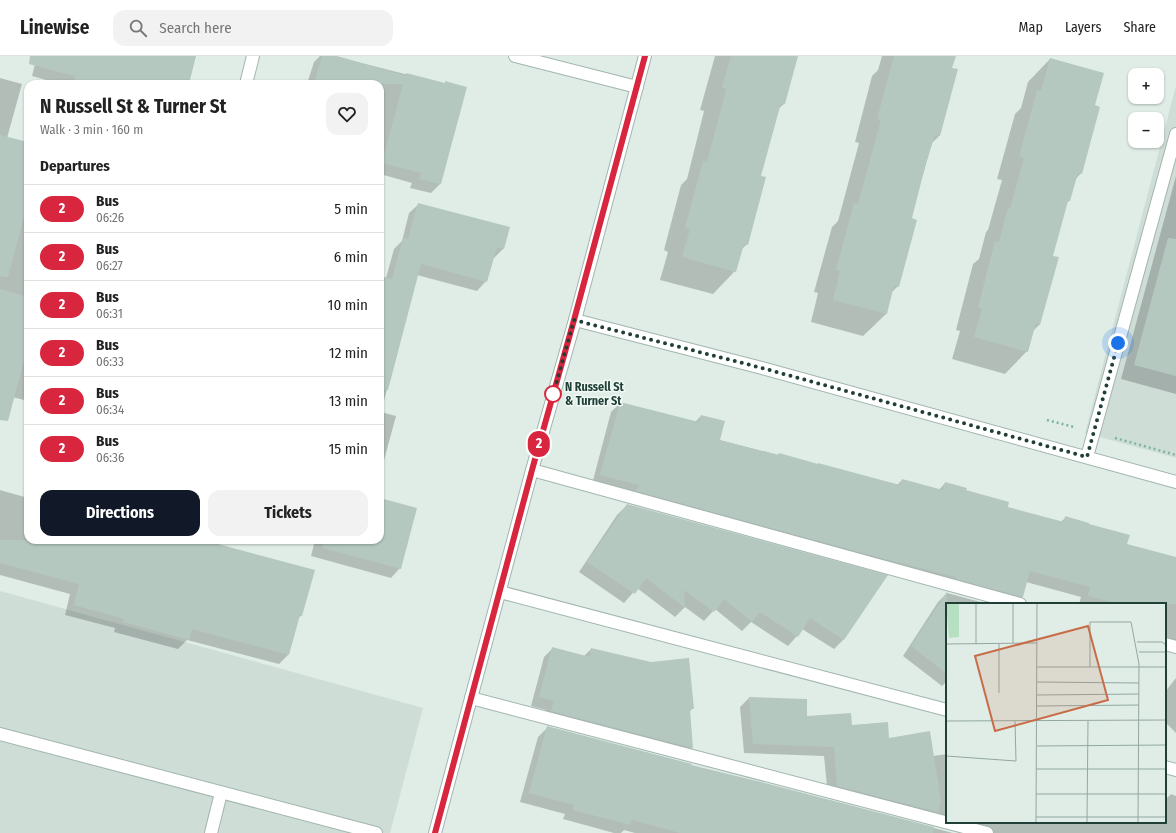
<!DOCTYPE html>
<meta charset="utf-8">
<style>
body{margin:0;font-family:"Fira Sans Condensed",sans-serif;background:#f2f2f2;color:#222;height:100vh;display:flex;flex-direction:column;font-size:15px;white-space:nowrap}
*{box-sizing:border-box;margin:0}
p{font-size:13px;color:#767676}
.icon{flex:none;width:22px;height:22px;fill:none;stroke:currentColor;stroke-width:2;stroke-linecap:round;stroke-linejoin:round}
.map{position:relative;flex:1;overflow:hidden}
.details{position:absolute;left:24px;top:24px;width:360px;height:464px;display:flex;flex-direction:column;background:#fff;border-radius:12px;box-shadow:0 1px 3px #0004}
.details>*{flex:none}
.badge{padding:0 8px;border-radius:13px;font-size:14px;line-height:26px}
.buttons{position:absolute;left:1128px;top:12px;display:grid;gap:8px}
.buttons a{display:grid;place-items:center;width:36px;height:36px;border-radius:8px;background:#fff;box-shadow:0 1px 3px #0004;font-size:20px}
.you{position:absolute;width:20px;height:20px;margin:-10px;border:3px solid #fff;border-radius:50%;background:#1a73e8;box-shadow:0 0 0 6px #1a73e833}
.map>.badge{position:absolute;translate:-50% -50%;box-shadow:0 0 0 2px #fff}
h2{padding:0 16px;font-size:15px;line-height:36px}
.round{display:grid;place-items:center;flex:none;width:42px;height:42px;border-radius:12px;background:#f2f2f2}
.headline{display:flex;align-items:center;justify-content:space-between;height:68px;padding:0 16px}
h1{font-size:19px;font-weight:700;line-height:30px}
.primary-button{display:flex;gap:8px;margin-top:auto;padding:8px 16px}
.primary-button a{flex:1;height:46px;border-radius:12px;background:#111827;color:#fff;font-size:16px;font-weight:700;line-height:46px;text-align:center}
.primary-button a+a{background:#f2f2f2;color:#222}
ul{padding:0;list-style:none}
li{display:flex;align-items:center;gap:12px;height:48px;padding:0 16px;border-top:1px solid #e0e0e0}
li div{flex:1}
li b{display:block;font-size:15px}
li em{font-style:normal}
li .badge{min-width:44px;font-weight:700;text-align:center}
header{display:flex;align-items:center;gap:24px;box-sizing:border-box;height:56px;padding:0 20px;background:#fff;border-bottom:1px solid #e0e0e0}
header strong{font-size:19px}
nav{display:flex;gap:22px;margin-inline-start:auto;font-size:14px}
.search{width:280px;height:36px;background:#f2f2f2;display:flex;align-items:center;gap:10px;box-sizing:border-box;padding:0 14px;border-radius:12px;color:#767676;font-size:15px}
.map>svg:first-child{display:block}
.built{fill:#ceddd6}
.shadow{fill:#0003}
.building{fill:#b5c8c0}
.lines{fill:none;stroke-linecap:round;stroke-linejoin:round}
.minor-casing{stroke:#a2b5af;stroke-width:14}
.path{stroke:#7db3a3;stroke-width:2.5;stroke-dasharray:2 3;stroke-linecap:butt}
.minor{stroke:#fff;stroke-width:12}
.line-casing{stroke:#fff;stroke-width:9}
.line{stroke:#d7263d;stroke-width:6}
.walk{stroke:#1f3f37;stroke-width:4;stroke-dasharray:0 7.2}
.stop-dot{fill:#fff;stroke:#d7263d;stroke-width:2}
.labels{text-anchor:middle;stroke-width:3;stroke-linejoin:round;paint-order:stroke}
.stop-label{font-size:12px;font-weight:bold;fill:#1f3f37;stroke:#f1f9f5;text-anchor:start}
.inset-road{fill:none;stroke:#93a7a1;stroke-width:1}
.view{fill:#c76c47;fill-opacity:0.15;stroke:#c76c47;stroke-width:2}
.inset-edge{fill:none;stroke:#1f3f37;stroke-width:2}
</style>
<header>
<strong>Linewise</strong>
<div class="search"><svg class="icon" aria-label="search" viewBox="0 0 24 24"><circle cx="10" cy="10" r="6"/><path d="M15 15l6 6"/></svg>Search here</div>
<nav><a>Map</a><a>Layers</a><a>Share</a></nav>
</header>
<div class="map">
<svg width="1176" height="777" viewBox="0 0 1176 777">
<rect width="100%" height="100%" fill="#e0ede7"/>
<!-- built -->
<g class="built">
<polygon points="1176,30 1176,402 1085,377"/>
<polygon points="0,535 423,652 390,777 0,777"/>
</g>
<!-- shadow -->
<g class="shadow">
<polygon points="37,0 195,0 188,28 60,28 32,20"/>
<polygon points="320,0 334,0 444,28 446,26 466,32 440,128 431,137 410,132 412,127 380,118 380,28 307,28 314,6"/>
<polygon points="715,0 797,0 784,48 778,53 760,121 747,188 740,195 735,215 713,238 660,224 668,196 664,194 681,129 687,123 704,55 700,54"/>
<polygon points="882,0 954,0 951,12 939,80 932,87 910,163 898,230 891,237 886,258 863,280 811,266 818,237 814,236 832,171 838,165 859,87 855,86 872,20 878,14"/>
<polygon points="1050,3 1094,50 1081,117 1075,124 1069,145 1066,147 1052,200 1040,268 1033,275 1027,295 1005,318 952,303 960,275 956,274 973,208 979,203 986,176 988,174 1002,124 997,123 1015,58 1021,52 1028,26"/>
<polygon points="0,22 22,28 7,82 28,87 28,345 0,338"/>
<polygon points="1176,120 1176,338 1121,323"/>
<polygon points="419,148 504,192 494,202 493,201 486,225 477,235 417,219 381,356 396,360 380,419 380,221 386,222 394,193 402,185 409,157"/>
<polygon points="620,347 695,366 701,360 719,384 897,429 902,424 939,434 945,427 1007,452 1061,466 1066,461 1126,489 1176,502 1176,589 1165,586 1165,548 1079,548 1081,541 1026,526 1022,541 1015,548 592,428 611,356"/>
<polygon points="0,434 28,442 28,484 207,484 214,486 213,488 302,559 298,562 288,599 279,608 187,584 178,593 114,576 115,572 65,559 70,538 0,519"/>
<polygon points="380,443 400,512 391,522 311,500 315,484 380,484"/>
<polygon points="627,449 886,520 843,584 834,593 802,573 797,580 788,590 751,566 742,575 715,553 704,565 685,551 675,561 637,532 624,547 579,516 617,459"/>
<polygon points="947,537 988,548 947,548 947,625 942,630 903,600 938,546"/>
<polygon points="553,592 584,600 591,593 692,653 689,656 692,692 683,701 543,664 546,654 531,650 544,601"/>
<polygon points="1176,622 1176,677 1165,666 1165,636"/>
<polygon points="749,642 806,661 851,670 933,700 947,698 947,766 1165,766 1165,744 1171,738 1176,740 1176,777 971,777 828,740 824,700 744,697 740,651"/>
<polygon points="548,671 690,710 757,726 953,777 635,777 624,774 621,777 614,777 563,763 565,758 520,746 538,681"/>
</g>
<!-- building -->
<g class="building">
<polygon points="30,0 196,0 189,28 73,28 75,20 29,8"/>
<polygon points="322,0 337,0 406,20 406,17 445,27 445,25 467,31 441,128 419,123 421,117 382,107 403,28 314,28"/>
<polygon points="731,0 798,0 785,48 781,47 761,120 766,121 748,189 744,188 736,216 682,201 690,173 685,172 703,105 707,106 719,61 726,33 722,31"/>
<polygon points="894,0 956,0 952,12 958,13 940,80 935,79 926,107 912,162 917,164 899,231 894,229 887,258 833,244 840,215 836,214 854,147 858,148 867,115 881,64 877,63"/>
<polygon points="1050,2 1104,17 1095,49 1100,51 1082,118 1078,117 1070,145 1068,145 1053,200 1059,201 1040,269 1036,267 1028,296 974,281 982,253 978,252 995,185 999,186 1008,152 1010,153 1024,102 1019,101 1037,34 1041,35"/>
<polygon points="0,79 28,86 28,146 8,221 0,220"/>
<polygon points="418,147 510,171 504,193 497,191 487,226 421,208 388,334 380,333 380,220 392,223 403,182 408,183"/>
<polygon points="1168,182 1176,183 1176,320 1134,309"/>
<polygon points="0,233 28,241 28,289 8,365 0,364"/>
<polygon points="620,346 699,366 701,359 725,365 720,384 778,399 779,397 818,408 818,407 900,429 902,423 943,434 945,426 967,432 966,434 1009,446 1008,451 1064,466 1065,460 1089,467 1089,468 1130,479 1127,488 1176,501 1176,548 1119,548 1088,540 1090,531 1030,515 1023,541 956,523 956,521 901,507 896,506 636,435 639,429 600,419"/>
<polygon points="380,442 417,452 401,513 323,492 324,484 380,484"/>
<polygon points="627,448 888,519 844,584 810,562 798,581 760,556 752,566 724,543 714,556 684,534 685,552 646,522 635,538 587,506"/>
<polygon points="0,484 203,484 315,514 302,560 300,559 289,599 192,573 189,584 123,566 124,563 74,549 79,528 0,507"/>
<polygon points="947,536 947,618 911,590"/>
<polygon points="552,591 590,601 591,592 651,606 689,602 694,653 690,653 693,692 551,655 554,645 539,641"/>
<polygon points="749,641 807,643 807,660 851,657 852,669 888,666 889,682 930,675 941,745 938,756 837,730 834,691 753,688"/>
<polygon points="547,670 692,708 691,709 757,725 934,771 933,777 680,777 632,764 630,769 573,754 574,749 529,737"/>
</g>
<g class="lines">
<defs>
<g id="minor">
<polyline points="515,0 637,31"/>
<polyline points="246,28 253,0"/>
<polyline points="575,264 762,312 1176,426"/>
<polyline points="1087,401 1176,78"/>
<polyline points="532,414 1020,548"/>
<polyline points="500,536 947,654"/>
<polyline points="1165,588 1176,591"/>
<polyline points="471,642 987,777"/>
<polyline points="0,678 376,777"/>
<polyline points="1165,711 1176,714"/>
<polyline points="211,777 221,737"/>
<polyline points="435,777 532,414 575,264 645,0"/>
</g>
</defs>
<!-- minor casing -->
<use href="#minor" class="minor-casing"/>
<!-- path -->
<g class="path">
<polyline points="1047,364 1074,371"/>
<polyline points="1115,382 1176,399"/>
</g>
<!-- minor -->
<use href="#minor" class="minor"/>
</g>
<g class="lines">
<defs>
<polyline id="line" points="435,777 532,414 574,264 645,0"/>
</defs>
<!-- line casing -->
<use href="#line" class="line-casing"/>
<!-- line -->
<use href="#line" class="line"/>
<!-- walk -->
<polyline class="walk" points="553,338 553,339 574,264 762,312 1087,401 1118,287"/>
</g>
<!-- markers -->
<circle class="stop-dot" cx="553" cy="338" r="8"/>
<g class="labels">
<!-- stop labels -->
<g class="stop-label">
<text x="565" y="335">N Russell St<tspan x="565" dy="14">&amp; Turner St</tspan></text>
</g>
</g>
<!-- overview -->
<g transform="translate(946 547)">
<rect width="220" height="220" fill="#e0ede7"/>
<path d="M 0,0 L 13,0 L 13,34 L 3,35 Z" fill="#b7e0c3"/>
<path class="inset-road" d="M 30,0 L 30,41M 67,0 L 67,40M 191,39 L 216,39 L 220,42M 53,40 L 53,90M 0,41 L 91,40M 193,49 L 220,49M 91,64 L 220,64M 144,64 L 144,19 L 185,19 L 193,61 L 192,220M 91,79 L 193,80M 91,92 L 193,91M 91,103 L 193,102M 0,118 L 220,117M 91,143 L 220,142M 0,153 L 70,158 L 69,118M 90,166 L 220,166M 90,191 L 220,191M 90,214 L 220,214M 90,220 L 91,0M 141,220 L 142,118"/>
<path class="view" d="M 142,23 L 162,97 L 49,128 L 29,53 Z"/>
<rect width="220" height="220" class="inset-edge"/>
</g>
</svg>
<div class="buttons">
<a>+</a>
<a>−</a>
</div>
<div class="you" style="left:1118px;top:287px"></div>
<b class="badge" style="left:539px;top:388px;background:#d7263d;color:#fff">2</b>
<section class="details">
<div class="headline"><div><h1>N Russell St &amp; Turner St</h1><p>Walk · 3 min · 160 m</p></div><a class="round"><svg class="icon" aria-label="heart" viewBox="0 0 24 24"><path d="M12 20l-8-8c-3-5 5-10 8-4 3-6 11-1 8 4z"/></svg></a></div>
<h2>Departures</h2>
<ul>
<li><span class="badge" style="background:#d7263d;color:#fff">2</span><div><b>Bus</b><p>06:26</p></div><em>5 min</em></li>
<li><span class="badge" style="background:#d7263d;color:#fff">2</span><div><b>Bus</b><p>06:27</p></div><em>6 min</em></li>
<li><span class="badge" style="background:#d7263d;color:#fff">2</span><div><b>Bus</b><p>06:31</p></div><em>10 min</em></li>
<li><span class="badge" style="background:#d7263d;color:#fff">2</span><div><b>Bus</b><p>06:33</p></div><em>12 min</em></li>
<li><span class="badge" style="background:#d7263d;color:#fff">2</span><div><b>Bus</b><p>06:34</p></div><em>13 min</em></li>
<li><span class="badge" style="background:#d7263d;color:#fff">2</span><div><b>Bus</b><p>06:36</p></div><em>15 min</em></li>
</ul>
<div class="primary-button"><a>Directions</a><a>Tickets</a></div>
</section>
</div>
